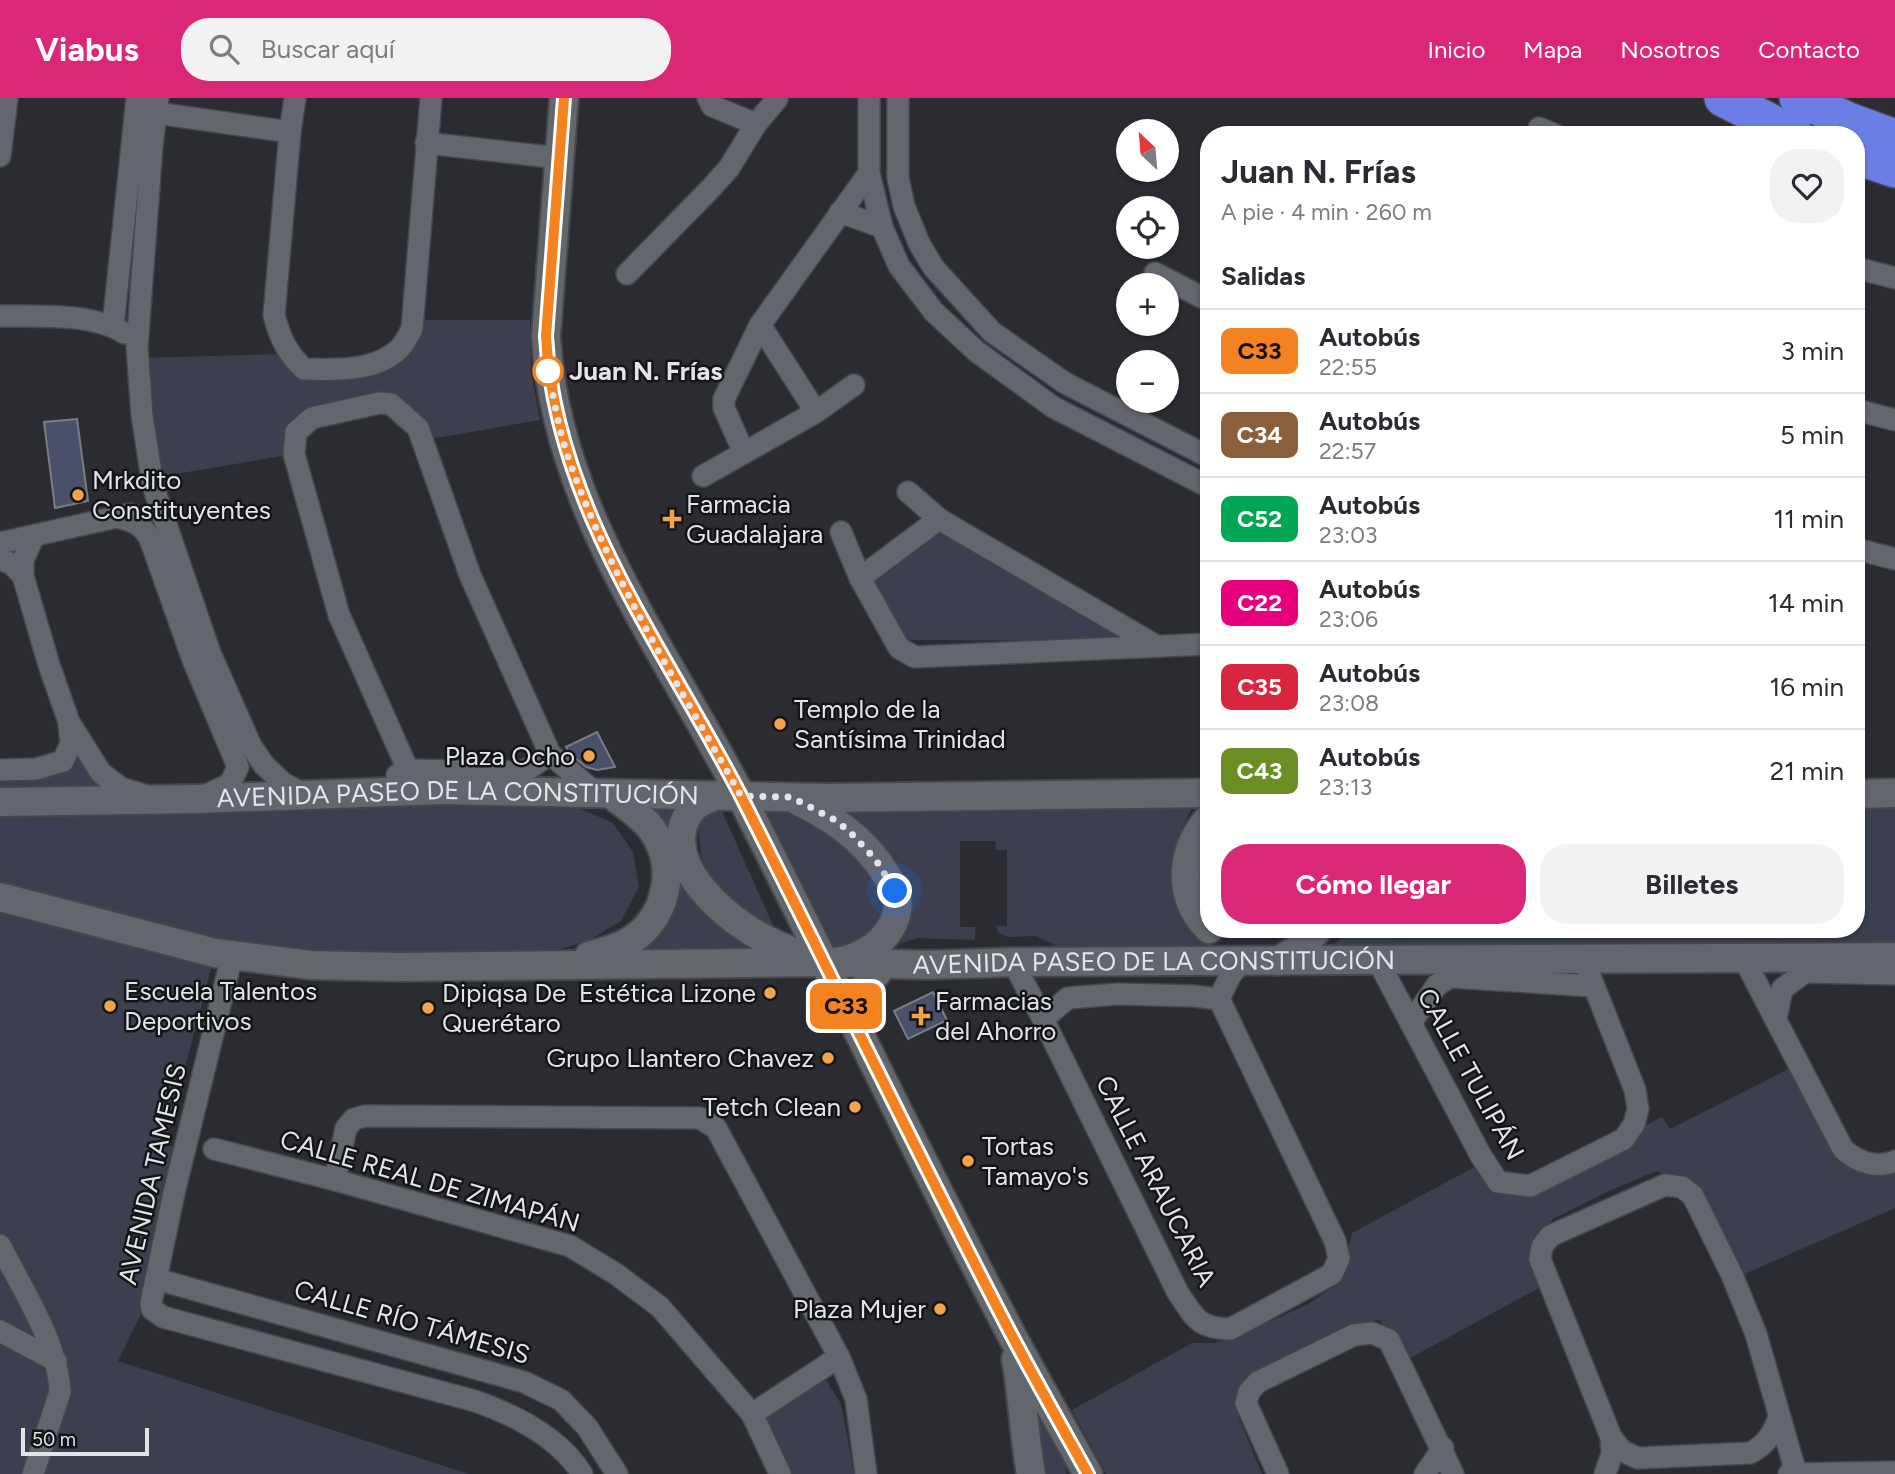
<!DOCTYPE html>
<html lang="es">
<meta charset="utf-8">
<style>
body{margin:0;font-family:Figtree,sans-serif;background:#f2f2f3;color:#2b2b33;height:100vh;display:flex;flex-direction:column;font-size:26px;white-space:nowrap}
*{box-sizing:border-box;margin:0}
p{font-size:23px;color:#7c7c81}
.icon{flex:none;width:38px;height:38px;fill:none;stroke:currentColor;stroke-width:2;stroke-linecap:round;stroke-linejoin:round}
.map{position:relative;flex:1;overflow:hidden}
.panel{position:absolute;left:1200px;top:28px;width:665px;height:812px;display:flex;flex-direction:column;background:#fff;border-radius:28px;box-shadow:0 2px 5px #0004}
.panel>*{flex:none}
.badge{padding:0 14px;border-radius:10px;font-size:24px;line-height:46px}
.needle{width:46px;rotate:334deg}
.fabs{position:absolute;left:1116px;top:21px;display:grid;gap:14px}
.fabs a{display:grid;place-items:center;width:63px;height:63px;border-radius:50%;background:#fff;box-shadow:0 2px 5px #0004;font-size:35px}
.scale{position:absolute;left:21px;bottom:18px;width:128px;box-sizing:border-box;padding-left:7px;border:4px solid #e2e4e8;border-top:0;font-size:19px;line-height:24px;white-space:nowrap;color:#e2e4e8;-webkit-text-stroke:5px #141517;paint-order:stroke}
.you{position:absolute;width:35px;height:35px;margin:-18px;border:5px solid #fff;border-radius:50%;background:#1a73e8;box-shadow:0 0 0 10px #1a73e833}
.map>.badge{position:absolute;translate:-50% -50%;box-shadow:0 0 0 4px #fff}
h2{padding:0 21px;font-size:26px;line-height:63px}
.round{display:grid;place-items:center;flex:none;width:74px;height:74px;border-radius:28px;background:#f2f2f3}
.head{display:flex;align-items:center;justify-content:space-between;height:119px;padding:0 21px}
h1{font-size:33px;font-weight:700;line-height:52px}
.cta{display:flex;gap:14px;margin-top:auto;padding:14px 21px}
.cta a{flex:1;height:80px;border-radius:28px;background:#db2777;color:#fff;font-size:28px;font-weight:700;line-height:80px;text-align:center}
.cta a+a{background:#f2f2f3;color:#2b2b33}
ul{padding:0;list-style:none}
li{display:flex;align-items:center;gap:21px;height:84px;padding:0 21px;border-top:2px solid #e1e1e2}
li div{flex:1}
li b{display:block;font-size:26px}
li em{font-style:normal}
li .badge{min-width:77px;font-weight:700;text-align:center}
header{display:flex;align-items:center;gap:42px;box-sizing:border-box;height:98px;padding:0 35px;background:#db2777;color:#fff}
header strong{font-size:33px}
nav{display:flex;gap:38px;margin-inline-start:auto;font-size:24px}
.search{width:490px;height:63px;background:#f2f2f3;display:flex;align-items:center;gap:18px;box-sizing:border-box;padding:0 24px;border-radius:28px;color:#7c7c81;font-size:26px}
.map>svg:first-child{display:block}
.green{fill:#3b3f4f}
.building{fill:#495069;stroke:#7a7c83;stroke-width:2}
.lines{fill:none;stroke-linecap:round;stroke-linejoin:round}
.street-casing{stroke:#45474b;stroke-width:24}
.secondary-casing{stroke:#45474b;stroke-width:32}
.highway-casing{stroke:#45474b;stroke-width:40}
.street{stroke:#64666d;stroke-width:21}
.secondary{stroke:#64666d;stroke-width:28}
.highway{stroke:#6a7ee6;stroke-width:37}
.line-casing{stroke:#fff;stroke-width:16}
.line{stroke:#f58220;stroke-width:10}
.walk{stroke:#e2e4e8;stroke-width:7;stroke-dasharray:0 12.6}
.stop-dot{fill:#fff;stroke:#f58220;stroke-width:3.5}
.poi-dot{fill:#f7a149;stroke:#141517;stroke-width:2.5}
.labels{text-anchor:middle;stroke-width:5;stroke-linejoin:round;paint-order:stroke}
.stop-label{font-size:26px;font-weight:bold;fill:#e2e4e8;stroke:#141517;text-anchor:start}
.poi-label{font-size:26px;fill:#e2e4e8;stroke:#141517;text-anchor:start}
.street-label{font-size:26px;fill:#e2e4e8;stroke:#141517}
</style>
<header>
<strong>Viabus</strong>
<div class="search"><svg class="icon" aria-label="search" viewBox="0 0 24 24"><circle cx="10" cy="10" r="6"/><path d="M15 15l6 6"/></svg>Buscar aquí</div>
<nav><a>Inicio</a><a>Mapa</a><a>Nosotros</a><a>Contacto</a></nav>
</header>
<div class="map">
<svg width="1895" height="1376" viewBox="0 0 1895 1376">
<rect width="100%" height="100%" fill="#2b2c32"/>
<!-- green -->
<g class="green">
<polygon points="414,222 530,222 531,274 540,322 424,342 379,305 312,320 294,356 152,380 138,260 281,256 304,271 383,263"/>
<polygon points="941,429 1143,543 901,542 872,480"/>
<polygon points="73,631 119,694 0,704 0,674 58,672"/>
<polygon points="365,706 576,709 613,725 633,754 639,789 621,823 590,842 548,855 311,857 217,843 0,786 0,716"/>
<path d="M 755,707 C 824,711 846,747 886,795 L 882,826 L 861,848 L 829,855 Z"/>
<polygon points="1193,707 1176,745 1175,806 1213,854 1066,852 1036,838 1008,839 999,835 996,828 1007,828 1007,752 996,752 995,743 960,743 960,829 975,829 975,842 917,840 900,846 909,829 913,810 910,794 882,751 834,714 1015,713"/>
<polygon points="639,708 680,710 670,741 687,795 758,852 622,856 672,791"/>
<polygon points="1857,708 1895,708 1895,849 1327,851 1353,831 1857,831"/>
<polygon points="721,711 777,836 725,798 702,765 698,727 705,718"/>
<polygon points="0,813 215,856 164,1049 186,1045 147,1204 118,1263 469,1376 0,1376"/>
<path d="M 1795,968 L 1821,1024 L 1855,1072 L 1881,1077 L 1895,1072 L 1895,1110 L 1740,1178 L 1680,1082 L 1656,1073 L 1609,1093 L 1553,1121 L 1538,1138 L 1531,1164 L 1539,1190 L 1403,1264 L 1380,1222 C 1332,1230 1281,1261 1241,1290 L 1238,1318 L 1262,1376 L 1106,1376 L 1072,1312 L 1192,1245 L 1214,1245 L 1233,1240 L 1308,1206 L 1341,1184 L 1352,1135 L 1478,1067 L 1525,1088 L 1662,1019 L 1670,1031 Z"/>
<polygon points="1020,1265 1066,1364 1066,1376 1039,1376"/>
<polygon points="824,1279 841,1306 854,1376 790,1376 763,1320"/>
</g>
<!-- building -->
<g class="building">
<polygon points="77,321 88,403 55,410 44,324"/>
<polygon points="597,634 615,669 597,672 586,669 569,655 566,649"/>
<polygon points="933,894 947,922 908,941 894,913"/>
</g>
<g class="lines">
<defs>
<g id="street">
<polyline points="158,0 152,47 137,249 142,317 153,388 210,555 251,648 264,667 283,685 305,697"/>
<path d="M 295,0 L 290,34 L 274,217 C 280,240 287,255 304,271 C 335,272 376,274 400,250 C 405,245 408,237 412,231 L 431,0"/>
<polyline points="708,0 712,8 756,26"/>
<polyline points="869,0 869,75 882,129 899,168 934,214 976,253 1053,309 1209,389"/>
<polyline points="898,0 898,80 904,108 919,145 933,169 992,234 1065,285 1209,359"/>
<polyline points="156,15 290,34"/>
<polyline points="1539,30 1556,37"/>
<polyline points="426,45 559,60"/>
<polyline points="0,58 7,0"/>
<polyline points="840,114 882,129"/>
<polyline points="1857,170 1895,180"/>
<polyline points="1155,175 1209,203"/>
<polyline points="627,176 712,89 729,70 756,26 777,1"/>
<path d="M 0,218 C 37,218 93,215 124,235"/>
<polyline points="760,227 816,314"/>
<polyline points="113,228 137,0"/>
<polyline points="1857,312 1895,322"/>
<polyline points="744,355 724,310 724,301 760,227 869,75"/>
<polyline points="703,378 816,314 854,287"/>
<polyline points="908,394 939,421"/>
<path d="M 117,419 C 133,423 142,426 150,441 L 193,562 L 238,669 L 230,686 L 204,698"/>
<polyline points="841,434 860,480 899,550 915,559 1209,546"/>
<polyline points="34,438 23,462 23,478 49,567 69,624 101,675 121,690 144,697"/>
<polyline points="0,445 130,416"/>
<polyline points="1857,451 1895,461"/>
<polyline points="0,461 12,466 23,478"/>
<polyline points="860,480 939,421 1155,547"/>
<polyline points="0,672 36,671 63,663 71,645 69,626"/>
<polyline points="408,672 339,517 294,356 296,334 312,320 379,305 391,306 418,330 470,477 550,656 598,697"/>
<polyline points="397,677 408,672 519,674 530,670 550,656"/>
<path d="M 232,858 L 174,1095 L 151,1205 L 152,1211 L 163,1219 L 475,1303 C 515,1317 559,1339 582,1376"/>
<path d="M 1743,859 L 1843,1051 C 1857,1064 1877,1071 1895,1063"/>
<polyline points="1377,861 1481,1058 1498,1084 1530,1088 1624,1041 1634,1026 1638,1011 1635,992 1583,860"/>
<path d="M 1013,864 L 1043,921 L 1178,1195 C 1195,1219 1197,1230 1230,1231 L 1332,1176 L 1339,1160 L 1335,1143 L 1219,901 L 1194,898 L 1118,896 L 1068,900 L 1043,921"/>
<polyline points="1219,901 1230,878 1242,863"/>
<polyline points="1776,921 1782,891 1805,874 1895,876"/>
<polyline points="1411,925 1437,887 1450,879 1593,888"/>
<polyline points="214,1051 335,1082 570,1148 616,1176 660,1209 752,1316 780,1376"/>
<polyline points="335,1082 346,1030 354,1021 365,1018 700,1020 716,1030 839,1259 856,1301 866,1376"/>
<path d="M 0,1147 C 22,1191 58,1245 60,1294 L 33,1376"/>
<polyline points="156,1181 524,1284 561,1302 587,1329 617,1376"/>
<polyline points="0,1233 56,1263"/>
<polyline points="752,1316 839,1259"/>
<path d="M 1611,1339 L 1622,1353 L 1638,1360 L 1750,1355 C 1766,1347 1774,1335 1779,1318"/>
<polyline points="1278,1376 1246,1305 1249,1294 1258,1284 1354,1237 1372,1235 1389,1242 1453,1376"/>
<polyline points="1425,1376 1443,1350"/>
<polyline points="1605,1376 1612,1356 1611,1339 1540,1161 1542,1149 1550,1138 1665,1087 1682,1089 1693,1098 1732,1177 1756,1236 1796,1375"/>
<polyline points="1789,1376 1895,1374"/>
</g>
<g id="secondary">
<path d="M 564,0 L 546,238 C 555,410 667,553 743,702 C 833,880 919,1060 1011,1236 C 1036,1283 1062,1329 1088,1376"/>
<polyline points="1857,696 1895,695"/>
<path d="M 718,697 C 711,700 704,702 698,706 C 690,711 684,722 682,732 C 674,772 718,812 749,832 C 768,844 800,858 822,863 C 843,868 875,853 887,835 C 897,822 901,806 894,791 C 874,749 839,722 798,703"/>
<path id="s1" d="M 0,704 L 197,701 L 442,692 L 827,700 L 1209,695"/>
<path d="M 1209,720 C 1180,753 1176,798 1209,831"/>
<path id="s2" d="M 0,799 L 215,855 L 310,867 L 400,869 L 824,864 L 928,867 L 1013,864 L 1895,859"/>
<path d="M 589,858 C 603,854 618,850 630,843 C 667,820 678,769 653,733 C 643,718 626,708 612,697"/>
<polyline points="1278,863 1303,848 1318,831"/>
<polyline points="856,928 863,891 884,866"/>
<path d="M 1016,1261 C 1023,1299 1024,1338 1031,1376"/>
</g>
<g id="highway">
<polyline points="1723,0 1795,37"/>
<polyline points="1798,0 1851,24 1895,40"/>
<polyline points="1857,58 1895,71"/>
</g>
</defs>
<!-- street casing -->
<use href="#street" class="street-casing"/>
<!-- secondary casing -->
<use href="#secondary" class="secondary-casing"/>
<!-- highway casing -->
<use href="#highway" class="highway-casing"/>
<!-- street -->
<use href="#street" class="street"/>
<!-- secondary -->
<use href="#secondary" class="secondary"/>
<!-- highway -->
<use href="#highway" class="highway"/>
</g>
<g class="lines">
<defs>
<path id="line" d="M 564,0 L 546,238 C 555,410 667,553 743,702 C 833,880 919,1060 1011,1236 C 1036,1283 1062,1329 1088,1376"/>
</defs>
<!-- line casing -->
<use href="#line" class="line-casing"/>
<!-- line -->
<use href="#line" class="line"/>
<!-- walk -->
<path class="walk" d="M 548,273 C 554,300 558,329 567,356 C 608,477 679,587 741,698 L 791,699 L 835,722 L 849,733 L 876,762 L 895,793"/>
</g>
<!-- markers -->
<circle class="stop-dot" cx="548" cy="273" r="14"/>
<g class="poi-dot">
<circle cx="78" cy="397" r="7"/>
<path d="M668.5 410.5h7v7h7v7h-7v7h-7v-7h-7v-7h7z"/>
<circle cx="780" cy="626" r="7"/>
<circle cx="589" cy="658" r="7"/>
<circle cx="770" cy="895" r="7"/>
<circle cx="110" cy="908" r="7"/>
<circle cx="428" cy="910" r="7"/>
<path d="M917.5 907.5h7v7h7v7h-7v7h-7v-7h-7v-7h7z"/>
<circle cx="828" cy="960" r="7"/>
<circle cx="855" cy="1009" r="7"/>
<circle cx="968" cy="1063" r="7"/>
<circle cx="940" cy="1211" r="7"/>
</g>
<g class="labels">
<!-- stop labels -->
<g class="stop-label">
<text x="569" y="282">Juan N. Frías</text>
</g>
<!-- poi labels -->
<g class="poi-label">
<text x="92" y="391">Mrkdito<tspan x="92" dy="30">Constituyentes</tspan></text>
<text x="686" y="415">Farmacia<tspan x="686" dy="30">Guadalajara</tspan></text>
<text x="794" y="620">Templo de la<tspan x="794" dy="30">Santísima Trinidad</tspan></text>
<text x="575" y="667" text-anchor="end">Plaza Ocho</text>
<text x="124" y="902">Escuela Talentos<tspan x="124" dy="30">Deportivos</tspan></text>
<text x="442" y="904">Dipiqsa De<tspan x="442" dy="30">Querétaro</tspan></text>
<text x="756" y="904" text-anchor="end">Estética Lizone</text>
<text x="935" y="912">Farmacias<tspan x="935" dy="30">del Ahorro</tspan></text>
<text x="814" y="969" text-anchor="end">Grupo Llantero Chavez</text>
<text x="841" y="1018" text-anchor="end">Tetch Clean</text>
<text x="982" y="1057">Tortas<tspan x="982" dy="30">Tamayo's</tspan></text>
<text x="926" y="1220" text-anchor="end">Plaza Mujer</text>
</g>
<!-- street labels -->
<g class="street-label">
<text dy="9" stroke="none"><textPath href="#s1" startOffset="458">AVENIDA PASEO DE LA CONSTITUCIÓN</textPath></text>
<text dy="9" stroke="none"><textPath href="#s2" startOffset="1162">AVENIDA PASEO DE LA CONSTITUCIÓN</textPath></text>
<text transform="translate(1471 976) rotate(61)" y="9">CALLE TULIPÁN</text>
<text transform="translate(152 1076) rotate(-77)" y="9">AVENIDA TAMESIS</text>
<text transform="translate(430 1083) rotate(16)" y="9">CALLE REAL DE ZIMAPÁN</text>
<text transform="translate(1156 1083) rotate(63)" y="9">CALLE ARAUCARIA</text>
<text transform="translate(412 1224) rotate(16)" y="9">CALLE RÍO TÁMESIS</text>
</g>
</g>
</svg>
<div class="fabs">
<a><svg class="needle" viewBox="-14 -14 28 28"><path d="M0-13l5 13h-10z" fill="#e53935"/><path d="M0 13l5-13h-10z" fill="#7c7c81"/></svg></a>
<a><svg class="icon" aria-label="locate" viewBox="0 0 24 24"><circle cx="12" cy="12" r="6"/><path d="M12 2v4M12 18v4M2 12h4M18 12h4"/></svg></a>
<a>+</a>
<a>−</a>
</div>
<div class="scale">50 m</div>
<div class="you" style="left:895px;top:793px"></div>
<b class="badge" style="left:846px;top:908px;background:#f58220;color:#111">C33</b>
<section class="panel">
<div class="head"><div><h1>Juan N. Frías</h1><p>A pie · 4 min · 260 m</p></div><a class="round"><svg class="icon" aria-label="heart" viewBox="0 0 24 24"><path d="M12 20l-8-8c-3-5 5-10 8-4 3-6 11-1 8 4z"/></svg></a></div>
<h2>Salidas</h2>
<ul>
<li><span class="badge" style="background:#f58220;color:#111">C33</span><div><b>Autobús</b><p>22:55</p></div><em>3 min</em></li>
<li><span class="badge" style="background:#8b5e3c;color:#fff">C34</span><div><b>Autobús</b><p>22:57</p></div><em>5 min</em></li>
<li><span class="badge" style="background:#00a651;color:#fff">C52</span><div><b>Autobús</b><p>23:03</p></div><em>11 min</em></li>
<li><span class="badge" style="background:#e6007e;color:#fff">C22</span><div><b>Autobús</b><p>23:06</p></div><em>14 min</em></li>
<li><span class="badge" style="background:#d7263d;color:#fff">C35</span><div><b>Autobús</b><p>23:08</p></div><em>16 min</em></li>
<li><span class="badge" style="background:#6b8e23;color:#fff">C43</span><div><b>Autobús</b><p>23:13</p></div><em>21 min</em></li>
</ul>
<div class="cta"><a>Cómo llegar</a><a>Billetes</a></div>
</section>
</div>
